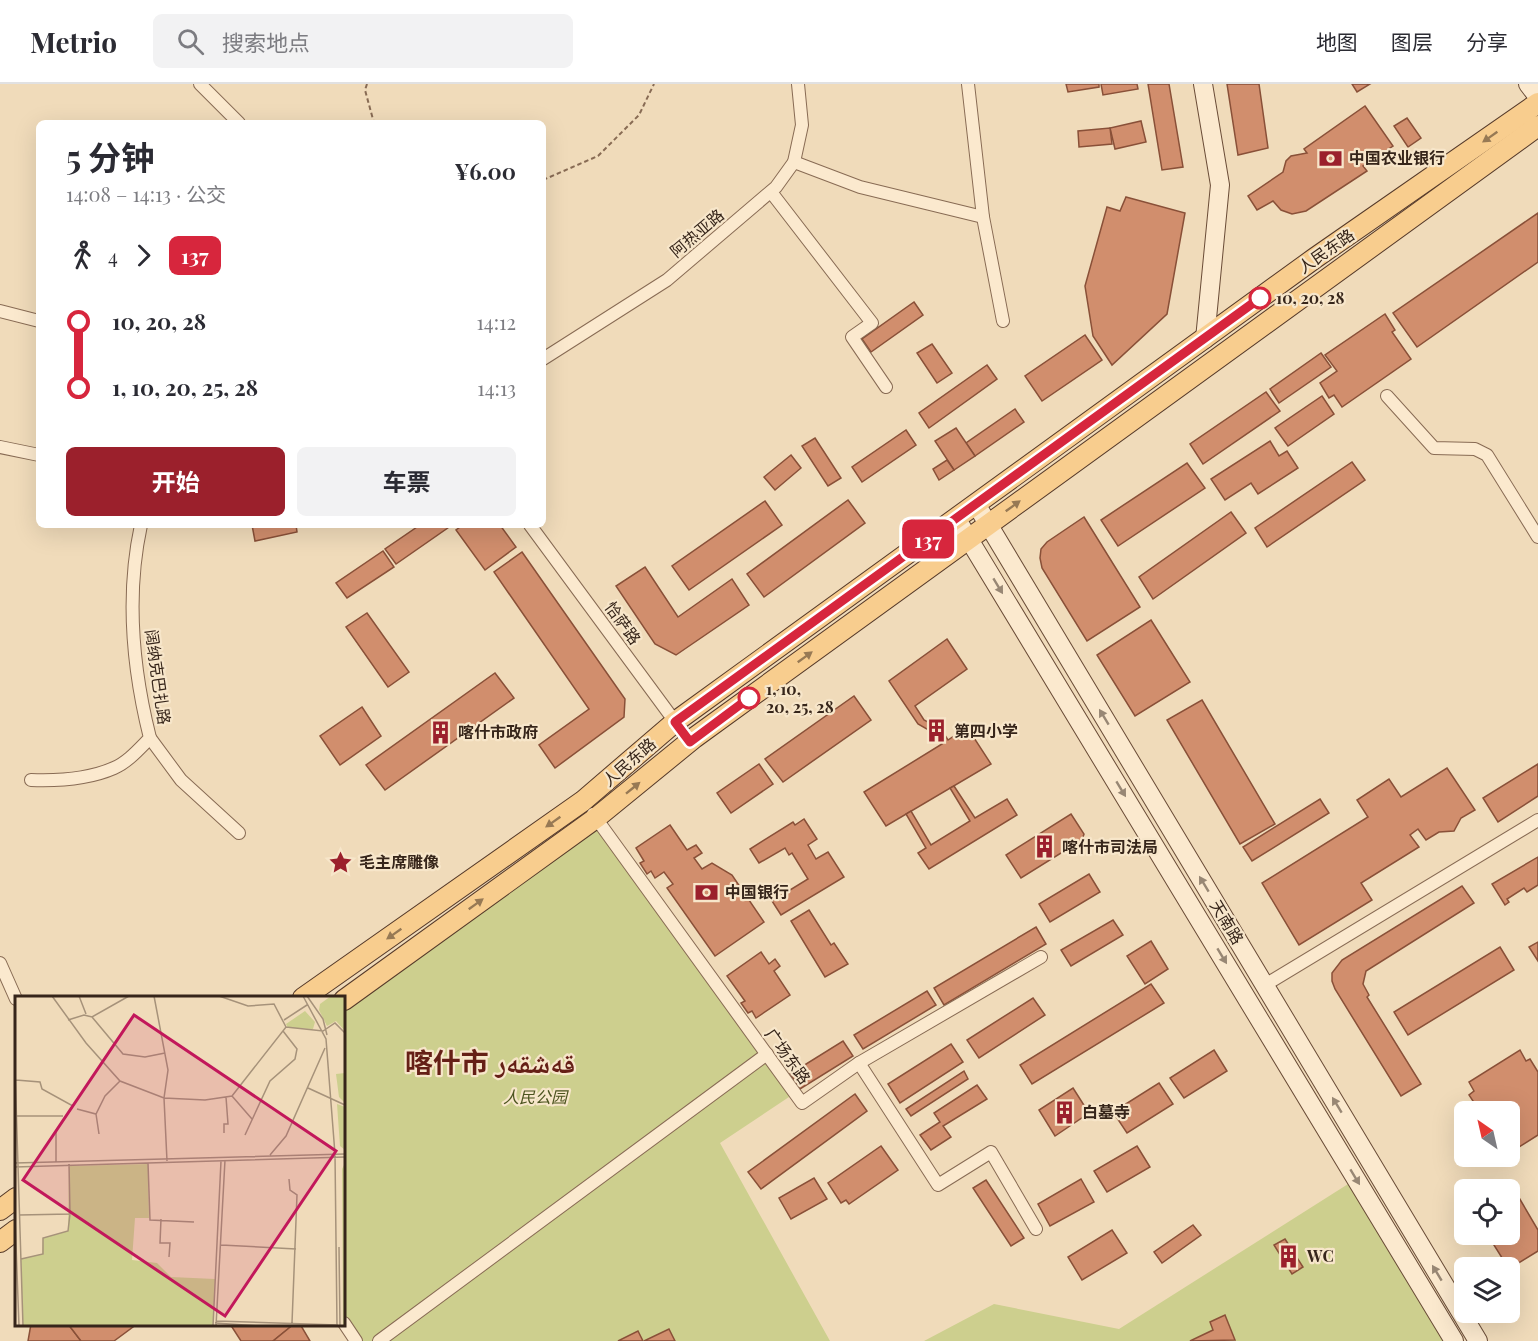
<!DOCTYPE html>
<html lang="zh">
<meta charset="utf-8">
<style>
body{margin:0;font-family:"Playfair Display","Noto Naskh Arabic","Noto Sans SC",serif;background:#f2f2f3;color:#2b2b33;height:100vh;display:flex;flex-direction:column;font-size:22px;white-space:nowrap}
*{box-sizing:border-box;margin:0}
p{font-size:20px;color:#7c7c81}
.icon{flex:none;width:33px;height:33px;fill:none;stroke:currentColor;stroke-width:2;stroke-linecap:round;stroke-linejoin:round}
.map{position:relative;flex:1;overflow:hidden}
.side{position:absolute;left:36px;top:36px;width:510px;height:408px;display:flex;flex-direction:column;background:#fff;border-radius:9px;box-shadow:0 6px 24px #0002}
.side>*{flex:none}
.badge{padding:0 12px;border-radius:9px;font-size:21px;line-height:39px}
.needle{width:39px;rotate:326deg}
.buttons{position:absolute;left:1454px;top:1017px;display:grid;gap:12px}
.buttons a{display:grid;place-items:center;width:66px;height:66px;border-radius:9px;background:#fff;box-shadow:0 6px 24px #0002;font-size:30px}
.map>.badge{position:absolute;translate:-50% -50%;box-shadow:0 0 0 3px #fff}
.legs{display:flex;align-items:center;gap:9px;height:66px;padding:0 30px;font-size:20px}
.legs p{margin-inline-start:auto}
.head{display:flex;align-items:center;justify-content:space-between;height:102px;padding:0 30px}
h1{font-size:33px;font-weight:700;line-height:45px}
.cta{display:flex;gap:12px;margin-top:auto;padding:12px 30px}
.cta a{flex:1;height:69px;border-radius:9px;background:#9b202c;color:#fff;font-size:24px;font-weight:700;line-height:69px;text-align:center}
.cta a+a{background:#f2f2f3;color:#2b2b33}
ul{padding:0 30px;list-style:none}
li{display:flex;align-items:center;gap:21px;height:66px;font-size:22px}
li i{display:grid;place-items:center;width:9px;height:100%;margin:0 8px;background:currentColor}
li i::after{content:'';width:15px;height:15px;margin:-8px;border:4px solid;border-radius:50%;background:#fff}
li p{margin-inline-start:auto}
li:first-child i{background:linear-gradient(#0000 50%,currentColor 0)}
li:last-child i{background:linear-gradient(currentColor 50%,#0000 0)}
header{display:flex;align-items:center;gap:36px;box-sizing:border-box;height:84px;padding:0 30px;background:#fff;border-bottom:2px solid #e1e1e2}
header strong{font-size:28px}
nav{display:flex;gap:33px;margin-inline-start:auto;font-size:21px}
.search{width:420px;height:54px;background:#f2f2f3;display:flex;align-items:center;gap:15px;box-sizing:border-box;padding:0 21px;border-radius:9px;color:#7c7c81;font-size:22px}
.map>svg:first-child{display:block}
.green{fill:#cdcf8e}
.building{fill:#d18e6d;stroke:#895038;stroke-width:1.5}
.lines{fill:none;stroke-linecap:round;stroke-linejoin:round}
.street-casing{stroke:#886b54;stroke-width:14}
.secondary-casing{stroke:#6a4c37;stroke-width:20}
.primary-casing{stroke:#553929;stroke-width:22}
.path{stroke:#886b54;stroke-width:2;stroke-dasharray:4.5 3;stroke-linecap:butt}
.street{stroke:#fbe9ce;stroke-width:12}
.secondary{stroke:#fbe9ce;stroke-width:18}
.primary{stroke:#f8cd8e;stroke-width:20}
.oneway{fill:#977954}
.oneway2{fill:#988774}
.line-1-casing{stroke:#fff;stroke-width:14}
.line-1{stroke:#d7263d;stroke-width:9}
.stop-1-dot{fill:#fff;stroke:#d7263d;stroke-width:3}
.labels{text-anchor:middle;stroke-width:4.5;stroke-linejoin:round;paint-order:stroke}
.poi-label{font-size:16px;font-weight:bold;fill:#36251a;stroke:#f7e6ca;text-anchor:start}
.street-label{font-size:16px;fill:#36251a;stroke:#f7e6ca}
.stop-label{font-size:16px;font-weight:bold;fill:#36251a;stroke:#f7e6ca;text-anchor:start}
.park-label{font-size:16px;font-style:italic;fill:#4c541f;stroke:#f7e6ca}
.town-label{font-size:28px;font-weight:bold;fill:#651f16;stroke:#f7e6ca}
.inset-road{fill:none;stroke:#a6927a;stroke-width:1.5}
.view{fill:#c2185b;fill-opacity:0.15;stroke:#c2185b;stroke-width:3}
.inset-edge{fill:none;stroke:#36251a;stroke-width:3}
</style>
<header>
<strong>Metrio</strong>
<div class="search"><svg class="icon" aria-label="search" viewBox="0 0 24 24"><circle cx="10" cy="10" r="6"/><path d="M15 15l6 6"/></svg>搜索地点</div>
<nav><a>地图</a><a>图层</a><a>分享</a></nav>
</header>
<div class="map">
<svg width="1538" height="1257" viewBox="0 0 1538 1257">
<rect width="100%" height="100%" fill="#f0dbba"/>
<!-- green -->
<g class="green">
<polygon points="596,734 795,1009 720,1059 830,1257 356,1257 344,1239 344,916"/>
<polygon points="1356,1095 1454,1257 924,1257 994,1220 1119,1245"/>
</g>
<!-- building -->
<g class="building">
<polygon points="1066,0 1099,0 1099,3 1068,8"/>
<polygon points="1101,0 1137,0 1138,5 1103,11"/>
<polygon points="1148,0 1169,0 1183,83 1162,86"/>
<polygon points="1227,0 1259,0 1268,64 1238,71"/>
<polygon points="1352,0 1370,0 1357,8"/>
<polygon points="1365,22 1393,62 1363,82 1367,87 1306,127 1292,130 1281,126 1273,117 1257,126 1248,112 1283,88 1286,77 1291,72 1307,69 1304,65"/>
<polygon points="1407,34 1421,54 1408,63 1394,42"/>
<polygon points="1141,37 1146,58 1115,65 1110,44"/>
<polygon points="1110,44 1112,60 1079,63 1078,47"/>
<polygon points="1126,113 1185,129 1167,230 1112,281 1093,252 1085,202 1107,123 1120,127"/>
<polygon points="1538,129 1538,178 1417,263 1393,229"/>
<polygon points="914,218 923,231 871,268 862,255"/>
<polygon points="1385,230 1395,246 1392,248 1411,275 1342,323 1334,311 1329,314 1320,299 1337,287 1325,271"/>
<polygon points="1085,251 1102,276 1042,317 1025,292"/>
<polygon points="932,260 952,289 937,299 917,269"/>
<polygon points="1321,269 1331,283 1279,319 1270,305"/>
<polygon points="987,281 997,295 929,344 919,329"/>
<polygon points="1266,308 1280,327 1203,380 1190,360"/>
<polygon points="1322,312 1334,330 1288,362 1275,344"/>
<polygon points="1015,325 1024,338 975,372 966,359"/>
<polygon points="956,344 975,372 954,386 935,357"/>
<polygon points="906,346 916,361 862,398 852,383"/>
<polygon points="815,354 841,394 828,402 802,362"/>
<polygon points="1270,357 1279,372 1287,367 1298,384 1258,410 1251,399 1225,416 1211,395"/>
<polygon points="791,371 801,384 775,406 764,393"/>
<polygon points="947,376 954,386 939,396 933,385"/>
<polygon points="1352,378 1365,396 1267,463 1255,444"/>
<polygon points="1187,379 1205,404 1118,462 1101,436"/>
<polygon points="848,416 865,439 764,513 747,490"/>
<polygon points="765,417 782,441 689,506 672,482"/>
<polygon points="1231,428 1246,449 1153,515 1139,493"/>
<polygon points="1084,433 1140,523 1087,557 1042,484 1040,474 1041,465 1047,458"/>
<polygon points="252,441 296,441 297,448 255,457"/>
<polygon points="420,441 452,441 396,480 385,465"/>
<polygon points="463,441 500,441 516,463 485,486 456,446"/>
<polygon points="383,467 394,483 347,514 336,499"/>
<polygon points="522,468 625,615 624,633 555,684 539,661 589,625 494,488"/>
<polygon points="645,483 678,533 732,495 749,521 676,571 655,560 616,502"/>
<polygon points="367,529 409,588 388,603 346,543"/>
<polygon points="1151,536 1190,598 1135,632 1097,571"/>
<polygon points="947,555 967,585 915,622 924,636 941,645 948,656 967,643 991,680 886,742 864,708 942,660 934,649 918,640 889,597"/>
<polygon points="495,589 514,614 385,706 366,681"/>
<polygon points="854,612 871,636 783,698 765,675"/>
<polygon points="1202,616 1275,740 1240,760 1167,636"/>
<polygon points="362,623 381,652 340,681 320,652"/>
<polygon points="759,680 773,700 731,729 717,709"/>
<polygon points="1538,680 1538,712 1498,738 1483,714"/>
<polygon points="1447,684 1475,726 1461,734 1454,747 1439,748 1426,756 1418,745 1410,751 1419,763 1361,799 1372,816 1299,861 1262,799 1368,733 1357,716 1389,695 1401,713"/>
<polygon points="954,702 975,734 1007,715 1017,731 929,785 918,769 926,764 906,730 911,727 931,761 970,737 950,704"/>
<polygon points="1320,715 1329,729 1252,777 1243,763"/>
<polygon points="1071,730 1084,750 1082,756 1021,794 1006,771"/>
<polygon points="804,735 817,755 808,761 816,775 828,768 844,793 781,831 772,817 808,795 792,769 789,771 785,764 759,779 750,765 793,738 795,741"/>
<polygon points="670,741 687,766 696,761 702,769 694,774 702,785 712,779 732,791 764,838 715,872 667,804 673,800 664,788 655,794 651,787 647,790 640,779 644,777 636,764"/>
<polygon points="1538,773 1538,801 1527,808 1524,804 1507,815 1509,818 1505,821 1492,800"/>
<polygon points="1089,790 1100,808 1050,838 1039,820"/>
<polygon points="1462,802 1474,819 1366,887 1363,900 1369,911 1367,913 1421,1000 1401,1012 1335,905 1332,897 1332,889 1342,876"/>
<polygon points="809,826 831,861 834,859 848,880 825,893 791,837"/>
<polygon points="1113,836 1123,851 1071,882 1061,866"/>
<polygon points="1036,843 1046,860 944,921 934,904"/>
<polygon points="1151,857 1168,885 1145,900 1127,872"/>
<polygon points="1538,858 1538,877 1529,863"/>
<polygon points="1500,863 1514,886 1408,951 1394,928"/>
<polygon points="761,868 769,880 775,875 780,882 774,887 790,911 756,934 752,927 748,929 741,919 745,917 727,892"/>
<polygon points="1151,900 1164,919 1032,1000 1020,981"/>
<polygon points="927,907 936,921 863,965 854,951"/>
<polygon points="1033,914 1045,931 979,974 967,956"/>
<polygon points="843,957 853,972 800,1005 790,990"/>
<polygon points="951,960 963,978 900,1019 888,1000"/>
<polygon points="1214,966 1227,987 1184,1014 1170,994"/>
<polygon points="1520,966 1526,977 1530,975 1538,988 1538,1051 1511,1068 1509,1065 1509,1028 1469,1028 1467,1025 1475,1020 1469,1011 1474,1007 1469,998"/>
<polygon points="964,987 968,995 911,1032 906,1025"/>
<polygon points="1159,999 1173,1020 1127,1049 1113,1028"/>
<polygon points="977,1001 987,1015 943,1042 951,1053 931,1066 920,1051 940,1038 934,1029"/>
<polygon points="1073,1004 1089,1029 1055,1052 1039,1026"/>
<polygon points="855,1010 867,1027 761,1105 748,1088"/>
<polygon points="881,1062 898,1086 849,1120 846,1116 841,1119 828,1099"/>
<polygon points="1137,1062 1150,1083 1107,1108 1094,1087"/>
<polygon points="814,1094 827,1115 791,1135 779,1114"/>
<polygon points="1081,1095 1094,1118 1050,1142 1038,1120"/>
<polygon points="986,1096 1024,1154 1011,1162 973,1104"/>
<polygon points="1518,1112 1538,1146 1538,1167 1509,1185 1487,1150 1509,1150 1509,1117"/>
<polygon points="1193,1141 1201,1151 1162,1179 1154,1168"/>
<polygon points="1112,1146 1127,1169 1082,1196 1068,1173"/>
<polygon points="1285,1155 1303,1183 1292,1190 1274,1161"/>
<polygon points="1225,1231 1235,1256 1190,1257 1213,1246 1210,1238"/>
<polygon points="31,1240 68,1240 81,1257 28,1257"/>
<polygon points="68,1240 137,1240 114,1257 81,1257"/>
<polygon points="230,1240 294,1240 273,1257 241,1257"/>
<polygon points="294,1240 300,1240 310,1257 273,1257"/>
<polygon points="669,1245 675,1257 644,1257"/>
<polygon points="638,1247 643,1257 618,1257"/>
</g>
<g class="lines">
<defs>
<g id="street">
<polyline points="200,0 239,39"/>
<polyline points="968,0 983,133 1003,237"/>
<polyline points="794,78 860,103 983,133"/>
<polyline points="771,108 872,239 852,253 886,303"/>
<polyline points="0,227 39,237"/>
<polyline points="543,275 667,196 776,103 794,78 802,41 798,0"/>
<polyline points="1387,312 1434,364 1475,365 1487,371 1538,453"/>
<polyline points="0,363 39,371"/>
<polyline points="530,441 690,658"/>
<polyline points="150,654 181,696 239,749"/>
<path d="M 31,696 C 58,697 89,695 114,684 C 128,678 139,665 150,654 C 133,586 126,510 141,441"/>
<polyline points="593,730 802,1019 859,979 1041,873"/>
<polyline points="0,879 16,915"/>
<polyline points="1265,901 1538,736"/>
<polyline points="859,979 938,1101 991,1068 1036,1145"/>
<polyline points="344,1239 356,1257"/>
<polyline points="379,1257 767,970"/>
</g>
<g id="secondary">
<polyline points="1203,0 1220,101 1205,255"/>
<polyline points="1528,0 1538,13"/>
<polyline points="976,420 1478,1257"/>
<polyline points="956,434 1454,1257"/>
</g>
<g id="primary">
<polyline points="303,914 583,717 675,638 1315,174 1538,19"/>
<polyline points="344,916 596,734 694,654 1538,42"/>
<polyline points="0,1126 16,1114"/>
<polyline points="0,1158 16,1146"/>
</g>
</defs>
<!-- street casing -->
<use href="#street" class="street-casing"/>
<!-- secondary casing -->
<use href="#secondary" class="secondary-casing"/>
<!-- primary casing -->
<use href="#primary" class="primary-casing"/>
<!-- path -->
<g class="path">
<polyline points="367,0 365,6 374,39"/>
<polyline points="543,96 598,72 639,31 654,0"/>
</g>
<!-- street -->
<use href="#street" class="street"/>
<!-- secondary -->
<use href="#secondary" class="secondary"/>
<!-- primary -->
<use href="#primary" class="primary"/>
</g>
<!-- one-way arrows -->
<defs><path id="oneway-solid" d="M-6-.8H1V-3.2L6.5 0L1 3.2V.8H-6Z" transform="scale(1.5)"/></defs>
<g class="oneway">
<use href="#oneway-solid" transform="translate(1490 53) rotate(145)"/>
<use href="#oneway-solid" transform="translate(1013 422) rotate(-36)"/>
<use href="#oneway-solid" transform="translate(805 573) rotate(-36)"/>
<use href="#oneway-solid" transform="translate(633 704) rotate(-39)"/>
<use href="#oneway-solid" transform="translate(553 738) rotate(145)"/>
<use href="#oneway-solid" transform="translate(476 820) rotate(-36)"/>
<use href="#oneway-solid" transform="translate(394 850) rotate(145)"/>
</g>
<g class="oneway2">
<use href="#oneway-solid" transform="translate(998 502) rotate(59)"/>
<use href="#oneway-solid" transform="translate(1104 633) rotate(-121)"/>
<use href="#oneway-solid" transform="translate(1121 705) rotate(59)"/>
<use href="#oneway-solid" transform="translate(1204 800) rotate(-121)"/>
<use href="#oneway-solid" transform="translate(1222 872) rotate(59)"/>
<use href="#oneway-solid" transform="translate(1337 1021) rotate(-121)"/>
<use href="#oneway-solid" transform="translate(1355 1093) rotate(59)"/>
<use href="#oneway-solid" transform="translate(1437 1189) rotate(-121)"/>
</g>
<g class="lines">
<defs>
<polyline id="line-1" points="749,614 690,658 675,638 1260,214"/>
</defs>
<!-- line-1 casing -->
<use href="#line-1" class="line-1-casing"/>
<!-- line-1 -->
<use href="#line-1" class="line-1"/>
</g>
<!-- icons -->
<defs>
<symbol id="bank-bare" viewBox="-9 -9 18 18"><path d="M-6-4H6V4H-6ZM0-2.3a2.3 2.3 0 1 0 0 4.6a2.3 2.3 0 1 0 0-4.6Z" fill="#9b202c" stroke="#f7e6ca" stroke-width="2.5" paint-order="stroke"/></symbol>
<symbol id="building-bare" viewBox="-9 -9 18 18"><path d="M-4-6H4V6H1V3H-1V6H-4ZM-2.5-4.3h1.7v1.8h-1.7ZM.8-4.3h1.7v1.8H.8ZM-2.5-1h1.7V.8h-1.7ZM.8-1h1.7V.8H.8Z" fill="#9b202c" stroke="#f7e6ca" stroke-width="2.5" paint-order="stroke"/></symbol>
<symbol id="sight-bare" viewBox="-9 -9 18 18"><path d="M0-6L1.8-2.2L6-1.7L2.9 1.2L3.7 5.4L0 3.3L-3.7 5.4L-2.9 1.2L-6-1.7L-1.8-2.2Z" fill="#9b202c" stroke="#f7e6ca" stroke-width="2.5" paint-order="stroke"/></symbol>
</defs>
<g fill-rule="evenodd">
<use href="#bank-bare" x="1314" y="58" width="33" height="33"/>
<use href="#building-bare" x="920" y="630" width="33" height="33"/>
<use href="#building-bare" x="424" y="632" width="33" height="33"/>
<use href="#building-bare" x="1028" y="746" width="33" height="33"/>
<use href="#sight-bare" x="324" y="762" width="33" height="33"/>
<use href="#bank-bare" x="690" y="792" width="33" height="33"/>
<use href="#building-bare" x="1048" y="1012" width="33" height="33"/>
<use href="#building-bare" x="1272" y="1156" width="33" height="33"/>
</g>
<!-- markers -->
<g class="stop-1-dot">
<circle cx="1260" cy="214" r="10"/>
<circle cx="749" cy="614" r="10"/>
</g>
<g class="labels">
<!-- poi labels -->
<g class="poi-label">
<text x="1349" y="80">中国农业银行</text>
<text x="954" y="653">第四小学</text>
<text x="458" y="654">喀什市政府</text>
<text x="1062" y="769">喀什市司法局</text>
<text x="359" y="784">毛主席雕像</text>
<text x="725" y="814">中国银行</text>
<text x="1082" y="1034">白墓寺</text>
<text x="1307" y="1178">WC</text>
</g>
<!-- street labels -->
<g class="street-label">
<text transform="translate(697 149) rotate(-40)" y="6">阿热亚路</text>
<text transform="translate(1326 167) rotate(-35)" y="6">人民东路</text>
<text transform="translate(623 539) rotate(54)" y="6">恰萨路</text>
<text transform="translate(158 593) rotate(82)" y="6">阔纳克巴扎路</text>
<text transform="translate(629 678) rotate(-41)" y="6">人民东路</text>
<text transform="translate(1227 838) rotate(59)" y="6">天南路</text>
<text transform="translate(788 972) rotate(54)" y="6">广场东路</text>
</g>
<!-- stop labels -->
<g class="stop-label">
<text x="1276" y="220">10, 20, 28</text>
<text x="766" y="611">1, 10,<tspan x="766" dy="18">20, 25, 28</tspan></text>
</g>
<!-- park labels -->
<g class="park-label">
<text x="535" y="1019">人民公园</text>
</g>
<!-- town labels -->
<g class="town-label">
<text x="490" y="989">喀什市 قەشقەر</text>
</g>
</g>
<!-- overview -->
<g transform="translate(15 912)">
<rect width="330" height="330" fill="#f0dbba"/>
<path d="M 316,0 L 330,0 L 330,35 L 321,25 L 312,30 L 304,14 L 305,8 ZM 290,15 L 300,26 L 298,33 L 273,32 L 271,28 ZM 330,77 L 330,107 L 324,101 L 321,78 ZM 322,108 L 330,111 L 330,154 L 325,150 ZM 330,167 L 330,330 L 328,330 L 327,173 ZM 133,168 L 134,222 L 120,222 L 117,264 L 142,267 L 156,281 L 200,283 L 198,330 L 8,330 L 6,263 L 27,258 L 28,242 L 53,235 L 54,170 Z" fill="#cdcf8e"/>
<path class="inset-road" d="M 37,0 L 71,47 L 105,85 L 149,102 L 190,104 L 217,100 L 271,31 L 308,35 L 320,27 L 330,37M 64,0 L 71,18M 139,0 L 153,74 L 149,102 L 152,165M 204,0 L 233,10 L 259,8 L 271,31M 288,0 L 311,43 L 320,158 L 322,330M 292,0 L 308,23 L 312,39M 77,21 L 108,58 L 130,61 L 150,57M 53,24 L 69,19 L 77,21 L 114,0M 269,24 L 292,9M 0,73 L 8,330M 1,84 L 25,86 L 27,93 L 58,110 L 41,135 L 41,166M 293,92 L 330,109M 217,100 L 237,123M 62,113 L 81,118 L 90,100 L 105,85M 81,118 L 84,138M 1,120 L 48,120M 209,137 L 209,128 L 213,128 L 211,101M 230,139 L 255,85 L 280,63 L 282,53 L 268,35M 255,159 L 271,140 L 310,52M 0,167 L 330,158M 133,167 L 135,224 L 179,226M 0,171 L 330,161M 274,183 L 275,194 L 282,199 L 277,327M 4,219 L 55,218 L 54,168M 0,222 L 4,330M 146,223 L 145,247 L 155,247 L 154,261M 206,249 L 281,253M 324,251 L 325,330M 6,263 L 28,258 L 28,242 L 53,235 L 55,218M 201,325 L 323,329M 200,327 L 244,330M 198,330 L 206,165M 201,330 L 210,164"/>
<path class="view" d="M 119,19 L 321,155 L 210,320 L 8,184 Z"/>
<rect width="330" height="330" class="inset-edge"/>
</g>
</svg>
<div class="buttons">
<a><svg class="needle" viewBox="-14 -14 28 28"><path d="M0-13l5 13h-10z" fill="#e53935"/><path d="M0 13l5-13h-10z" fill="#7c7c81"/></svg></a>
<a><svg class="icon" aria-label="locate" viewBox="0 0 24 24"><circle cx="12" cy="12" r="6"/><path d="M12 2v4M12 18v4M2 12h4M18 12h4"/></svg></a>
<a><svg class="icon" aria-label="layers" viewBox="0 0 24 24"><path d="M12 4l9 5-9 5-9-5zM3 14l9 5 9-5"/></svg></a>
</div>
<b class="badge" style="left:928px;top:455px;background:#d7263d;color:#fff">137</b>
<section class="side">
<div class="head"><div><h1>5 分钟</h1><p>14:08 – 14:13 · 公交</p></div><b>¥6.00</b></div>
<div class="legs"><svg class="icon" aria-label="walk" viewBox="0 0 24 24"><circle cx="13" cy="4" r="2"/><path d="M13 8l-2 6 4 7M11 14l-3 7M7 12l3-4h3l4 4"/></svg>4<svg class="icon" aria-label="forward" viewBox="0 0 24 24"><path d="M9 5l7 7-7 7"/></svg><b class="badge" style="background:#d7263d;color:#fff">137</b></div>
<ul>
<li><i style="color:#d7263d"></i><b>10, 20, 28</b><p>14:12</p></li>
<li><i style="color:#d7263d"></i><b>1, 10, 20, 25, 28</b><p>14:13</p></li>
</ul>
<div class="cta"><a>开始</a><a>车票</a></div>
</section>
</div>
